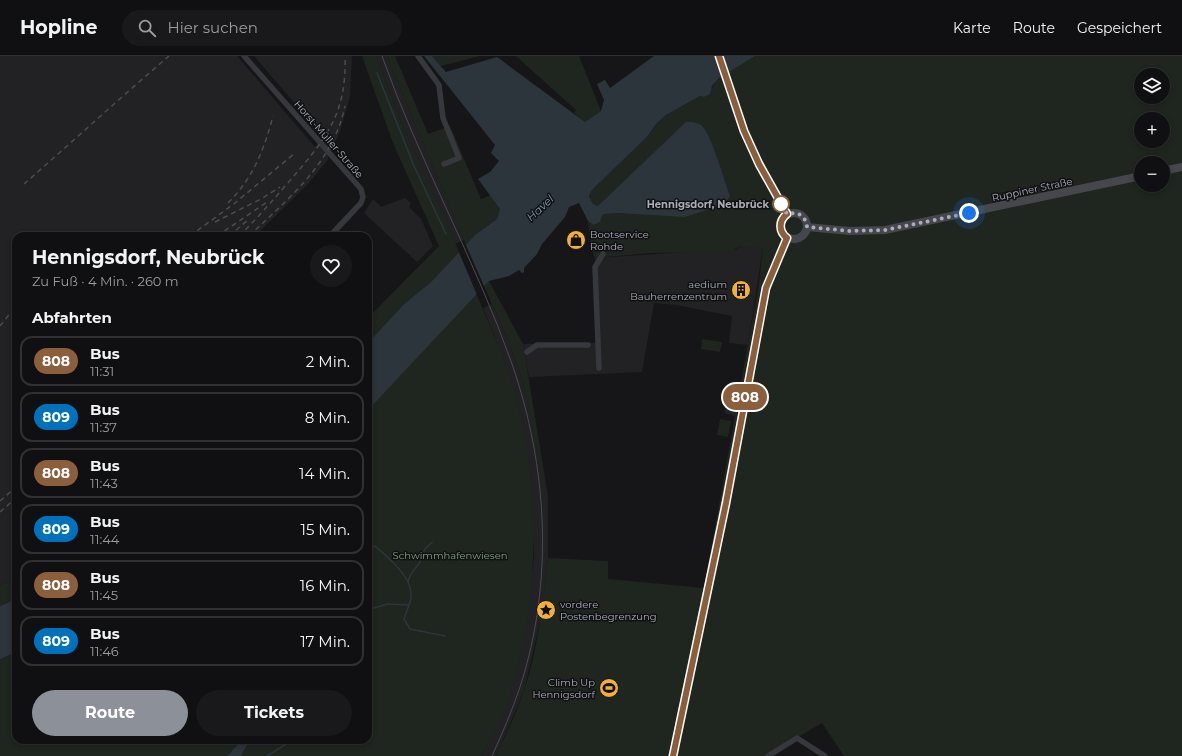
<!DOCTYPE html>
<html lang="de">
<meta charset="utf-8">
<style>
body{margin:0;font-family:Montserrat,sans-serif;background:#19191b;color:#f1f3f6;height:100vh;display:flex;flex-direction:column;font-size:15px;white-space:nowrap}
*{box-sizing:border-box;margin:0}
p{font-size:13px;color:#9c9d9f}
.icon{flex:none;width:22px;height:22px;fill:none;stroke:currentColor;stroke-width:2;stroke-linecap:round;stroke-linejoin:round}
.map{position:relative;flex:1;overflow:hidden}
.side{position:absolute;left:12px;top:176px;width:360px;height:512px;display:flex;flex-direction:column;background:#101012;border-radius:12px;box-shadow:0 2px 6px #0003,0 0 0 1px #303032}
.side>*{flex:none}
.badge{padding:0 8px;border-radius:13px;font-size:14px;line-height:26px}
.tools{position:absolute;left:1134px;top:12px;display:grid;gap:8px}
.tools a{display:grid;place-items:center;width:36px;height:36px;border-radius:50%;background:#101012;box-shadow:0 2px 6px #0003,0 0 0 1px #303032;font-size:20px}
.you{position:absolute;width:20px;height:20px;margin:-10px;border:3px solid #fff;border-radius:50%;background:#1a73e8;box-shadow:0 0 0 6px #1a73e833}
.map>.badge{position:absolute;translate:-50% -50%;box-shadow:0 0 0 2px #fff}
h2{padding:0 20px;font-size:15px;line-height:36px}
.round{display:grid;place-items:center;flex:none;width:42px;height:42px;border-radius:21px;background:#19191b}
.head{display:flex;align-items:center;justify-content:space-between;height:68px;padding:0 20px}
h1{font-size:19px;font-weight:700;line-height:30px}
.primary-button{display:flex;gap:8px;margin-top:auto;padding:8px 20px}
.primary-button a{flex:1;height:46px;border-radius:24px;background:#8c9099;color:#fff;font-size:16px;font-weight:700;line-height:46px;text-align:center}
.primary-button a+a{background:#19191b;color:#f1f3f6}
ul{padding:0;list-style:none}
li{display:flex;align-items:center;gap:12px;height:50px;margin:0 8px 6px;padding:0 12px;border:2px solid #303032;border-radius:12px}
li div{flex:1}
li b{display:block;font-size:15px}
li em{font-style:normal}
li .badge{min-width:44px;font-weight:700;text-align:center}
header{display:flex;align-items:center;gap:24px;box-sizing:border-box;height:56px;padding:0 20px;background:#101012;border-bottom:1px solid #303032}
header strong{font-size:19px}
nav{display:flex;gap:22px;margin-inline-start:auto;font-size:14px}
.search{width:280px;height:36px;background:#19191b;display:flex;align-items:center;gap:10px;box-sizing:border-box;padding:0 14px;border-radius:22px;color:#9c9d9f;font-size:15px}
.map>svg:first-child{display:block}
.built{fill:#222225}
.green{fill:#1e261f;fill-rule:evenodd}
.water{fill:#2c353c}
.pier{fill:#161618}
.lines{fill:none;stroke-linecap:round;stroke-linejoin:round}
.stream{stroke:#2c353c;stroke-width:1.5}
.street{stroke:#37383d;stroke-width:5.5}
.secondary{stroke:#45474d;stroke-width:8}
.tram{stroke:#4a4c52;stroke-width:1}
.rail{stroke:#4a4c52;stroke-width:1.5;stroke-dasharray:5 4;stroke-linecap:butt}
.line-casing{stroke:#fff;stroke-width:9}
.line{stroke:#8b5e3c;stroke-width:6}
.walk{stroke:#a8adb8;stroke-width:4;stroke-dasharray:0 7.2}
.stop-dot{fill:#fff;stroke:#8b5e3c;stroke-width:2}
.labels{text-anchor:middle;stroke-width:3;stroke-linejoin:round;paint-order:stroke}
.street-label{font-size:10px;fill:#a8adb8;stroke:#111113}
.stop-label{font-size:10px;font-weight:bold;fill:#a8adb8;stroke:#111113;text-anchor:end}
.poi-label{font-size:10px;fill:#a8adb8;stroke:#111113;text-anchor:start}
.park-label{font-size:10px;fill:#7fa381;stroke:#111113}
.water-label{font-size:11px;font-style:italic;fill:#7f9bb3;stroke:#111113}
</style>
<header>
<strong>Hopline</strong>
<div class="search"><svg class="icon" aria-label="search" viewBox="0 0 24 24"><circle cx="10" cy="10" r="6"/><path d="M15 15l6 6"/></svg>Hier suchen</div>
<nav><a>Karte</a><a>Route</a><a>Gespeichert</a></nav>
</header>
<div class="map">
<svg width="1182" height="700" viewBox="0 0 1182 700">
<rect width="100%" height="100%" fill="#161618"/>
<!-- built -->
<g class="built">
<polygon points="0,0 237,0 315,91 323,80 254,0 352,0 350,41 340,75 327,105 307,129 255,180 16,180 16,522 0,529"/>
<polygon points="376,0 387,0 464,184 455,188 439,155 400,64"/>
<polygon points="405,142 411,147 409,151 421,163 433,190 417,206 364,157 373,143 381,151"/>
<polygon points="741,190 763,190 748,289 729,287 732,260 676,249 654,247 642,316 529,321 523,288 596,287 595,202 736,193"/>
<polygon points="492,248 508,283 523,326 537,382 548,440 548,502 542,557 524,635 496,700 482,700 504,652 512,626 526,567 534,500 530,418 519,358 494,279 483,252"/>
</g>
<!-- green -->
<g class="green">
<polygon points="362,0 376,0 400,64 459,196 431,226 404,248 368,287 368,262 439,190 393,87"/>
<polygon points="387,0 395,0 428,78 450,70 481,143 491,139 500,153 497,163 476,178 466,189"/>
<polygon points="432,0 480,0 441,10"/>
<polygon points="516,0 579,0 601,55 585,66 574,57 576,54"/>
<path d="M 755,0 L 1182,0 L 1182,700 L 844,700 L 822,667 L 766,700 L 496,700 C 506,679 516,657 524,635 C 538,593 543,546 548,502 L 608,505 L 608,523 L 704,532 L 735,360 L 725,357 L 725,353 L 736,354 L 759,227 L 763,191 L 741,190 L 727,196 L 650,197 L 595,202 L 591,192 L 588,165 L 595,169 L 600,166 L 603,158 L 619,157 L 592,148 L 589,141 L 591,135 L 647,81 L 656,68 L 666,59 L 700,40 L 704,41 L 710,38 C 714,19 739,9 755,0 ZM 1141,19 L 1163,19 L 1163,41 L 1141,41 ZM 1141,63 L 1163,63 L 1163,85 L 1141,85 ZM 1141,107 L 1163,107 L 1163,129 L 1141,129 Z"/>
<polygon points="489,225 523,288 548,440 523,326 508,283 484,230"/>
<path d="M 476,237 C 487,263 499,290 508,316 C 544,423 542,557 501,662 C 496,675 488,687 482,700 L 241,700 L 250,684 L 368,684 L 368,351 Z"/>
<polygon points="702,283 722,286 720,296 701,293"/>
<polygon points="720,363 731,365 728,381 717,379"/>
<polygon points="16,522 16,543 0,550 0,529"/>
<polygon points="16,592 16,684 246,684 227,700 0,700 0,599"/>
</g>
<!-- water -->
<g class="water">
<path d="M 424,0 L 432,0 L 446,16 L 497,1 L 585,66 L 601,55 L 604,44 L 597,28 L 605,24 L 610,32 L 654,0 L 755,0 L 719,22 L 712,30 L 710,38 L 704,41 L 700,40 L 666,59 L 656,68 L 647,81 L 591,135 L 589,141 L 593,148 L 598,150 L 686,66 C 693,66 698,66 703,71 C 713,83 724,124 730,140 L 725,148 L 685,161 L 619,157 L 603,158 L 600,166 L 594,169 L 588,165 L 579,147 L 569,151 L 565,161 L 542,188 L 537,198 L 524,212 L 524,216 L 522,217 L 519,214 L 509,220 L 489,225 L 368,354 L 368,287 L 404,248 L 431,226 L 476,178 L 497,163 L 500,153 L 478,123 L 490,116 L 499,105 L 491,97 L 495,89 Z"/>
<polygon points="16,543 16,596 0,603 0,550"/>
<polygon points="243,684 250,684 241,700 227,700"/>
</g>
<!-- pier -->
<polygon class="pier" points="465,187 485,232 477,239 458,194"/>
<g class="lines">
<!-- stream -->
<g class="stream">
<polyline points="377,17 414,110 446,178"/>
<path d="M 368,495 L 375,490 C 391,504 419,526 409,549 L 387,548 L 368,554"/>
<path d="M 408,526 C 411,513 418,512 421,504 C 424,493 423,495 432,486"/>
<polyline points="409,549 404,563 410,573 445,580"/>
<polyline points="267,700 293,684"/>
</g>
<!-- street -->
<g class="street">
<polyline points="244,0 361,133 363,141 361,147 330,180"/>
<polyline points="418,0 439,29 443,62 459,102 444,108"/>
<polyline points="527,296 537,289 588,289"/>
<polyline points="599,312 595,211 603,198"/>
<polyline points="768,700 797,682 825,700"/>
</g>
<!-- secondary -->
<g class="secondary">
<polyline points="719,0 744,75 759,107 787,159"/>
<polyline points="1163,115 1182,111"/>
<circle cx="794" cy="170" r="13"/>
<polyline points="807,171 850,175 885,174 1141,120"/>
<polyline points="673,700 725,447 766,232 787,182"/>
</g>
<!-- tram -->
<path class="tram" d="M 382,0 C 419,105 475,203 512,308 C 548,412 554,526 520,631 C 512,655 502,678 492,700"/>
<!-- rail -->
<g class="rail">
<path d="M 24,128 C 72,86 120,42 169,0"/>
<path d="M 228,147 C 253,122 264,94 273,60"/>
<polyline points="215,166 261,143 280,131"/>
<polyline points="190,180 235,147 295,97"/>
<polyline points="217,180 267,146"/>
<polyline points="229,180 248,164"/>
<path d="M 239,180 C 256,164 271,146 287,128 C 324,85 347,60 345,0"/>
<path d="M 249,180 C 289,142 333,107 345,50"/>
<polyline points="0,270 16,250"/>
<polyline points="0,445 16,431"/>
<polyline points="0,456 16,442"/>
</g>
</g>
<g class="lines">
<defs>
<path id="line" d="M 673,700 L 726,447 L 766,232 L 787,182 C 779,176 778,165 787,158 L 759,108 L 744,75 L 719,0"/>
</defs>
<!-- line casing -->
<use href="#line" class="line-casing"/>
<!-- line -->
<use href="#line" class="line"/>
<!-- walk -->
<path class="walk" d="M 781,148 L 780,146 L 787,158 C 798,155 806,160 807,171 L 850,175 L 885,174 L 969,157"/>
</g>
<!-- icons -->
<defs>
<symbol id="shop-disc" viewBox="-11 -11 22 22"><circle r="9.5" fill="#f2b134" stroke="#111113"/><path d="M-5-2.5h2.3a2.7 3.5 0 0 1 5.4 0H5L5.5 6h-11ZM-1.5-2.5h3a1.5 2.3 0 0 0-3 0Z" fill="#111"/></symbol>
<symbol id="building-disc" viewBox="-11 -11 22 22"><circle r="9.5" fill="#f2b134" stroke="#111113"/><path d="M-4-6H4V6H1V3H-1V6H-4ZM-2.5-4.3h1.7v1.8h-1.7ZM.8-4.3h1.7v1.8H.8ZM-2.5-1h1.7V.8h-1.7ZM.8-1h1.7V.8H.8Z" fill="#111"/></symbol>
<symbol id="sight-disc" viewBox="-11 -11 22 22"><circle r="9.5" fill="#f2b134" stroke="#111113"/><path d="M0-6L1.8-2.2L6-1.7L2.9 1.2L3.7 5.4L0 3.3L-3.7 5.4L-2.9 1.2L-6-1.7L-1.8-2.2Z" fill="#111"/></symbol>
<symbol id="stadium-disc" viewBox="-11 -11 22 22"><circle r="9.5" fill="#f2b134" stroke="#111113"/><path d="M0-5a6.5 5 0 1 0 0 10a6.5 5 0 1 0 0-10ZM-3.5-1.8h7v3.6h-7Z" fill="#111"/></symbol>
</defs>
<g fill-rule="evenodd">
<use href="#shop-disc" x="565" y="173" width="22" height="22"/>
<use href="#building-disc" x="730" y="223" width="22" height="22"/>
<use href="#sight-disc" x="535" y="543" width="22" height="22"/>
<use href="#stadium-disc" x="598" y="621" width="22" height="22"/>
</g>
<!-- markers -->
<circle class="stop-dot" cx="781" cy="148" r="8"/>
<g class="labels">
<!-- street labels -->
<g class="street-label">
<text transform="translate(329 83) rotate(49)" y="4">Horst-Müller-Straße</text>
<text transform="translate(1032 133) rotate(-12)" y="4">Ruppiner Straße</text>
</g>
<!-- stop labels -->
<g class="stop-label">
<text x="769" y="152">Hennigsdorf, Neubrück</text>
</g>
<!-- poi labels -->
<g class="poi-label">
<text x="590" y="182">Bootservice<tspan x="590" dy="12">Rohde</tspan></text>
<text x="727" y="232" text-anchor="end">aedium<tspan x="727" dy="12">Bauherrenzentrum</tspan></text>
<text x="560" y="552">vordere<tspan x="560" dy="12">Postenbegrenzung</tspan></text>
<text x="595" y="630" text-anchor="end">Climb Up<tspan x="595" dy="12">Hennigsdorf</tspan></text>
</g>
<!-- park labels -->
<g class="park-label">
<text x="450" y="503">Schwimmhafenwiesen</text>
</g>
<!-- water labels -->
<g class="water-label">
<text transform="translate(540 152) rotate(-43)" y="4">Havel</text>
</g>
</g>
</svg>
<div class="tools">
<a><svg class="icon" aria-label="layers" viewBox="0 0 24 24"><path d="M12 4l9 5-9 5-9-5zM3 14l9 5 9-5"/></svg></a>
<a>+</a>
<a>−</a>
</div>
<div class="you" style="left:969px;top:157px"></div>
<b class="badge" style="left:745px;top:341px;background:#8b5e3c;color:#fff">808</b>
<section class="side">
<div class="head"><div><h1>Hennigsdorf, Neubrück</h1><p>Zu Fuß · 4 Min. · 260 m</p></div><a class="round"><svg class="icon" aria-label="heart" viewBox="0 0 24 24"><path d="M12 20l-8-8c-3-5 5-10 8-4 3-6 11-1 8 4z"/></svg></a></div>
<h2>Abfahrten</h2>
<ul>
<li><span class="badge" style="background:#8b5e3c;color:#fff">808</span><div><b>Bus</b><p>11:31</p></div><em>2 Min.</em></li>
<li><span class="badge" style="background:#0072bc;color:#fff">809</span><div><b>Bus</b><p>11:37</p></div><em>8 Min.</em></li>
<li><span class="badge" style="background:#8b5e3c;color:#fff">808</span><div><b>Bus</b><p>11:43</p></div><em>14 Min.</em></li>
<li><span class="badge" style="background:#0072bc;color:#fff">809</span><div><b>Bus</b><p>11:44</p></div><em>15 Min.</em></li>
<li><span class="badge" style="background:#8b5e3c;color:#fff">808</span><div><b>Bus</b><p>11:45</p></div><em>16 Min.</em></li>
<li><span class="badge" style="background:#0072bc;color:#fff">809</span><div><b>Bus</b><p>11:46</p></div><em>17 Min.</em></li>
</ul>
<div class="primary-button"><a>Route</a><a>Tickets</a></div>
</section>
</div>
